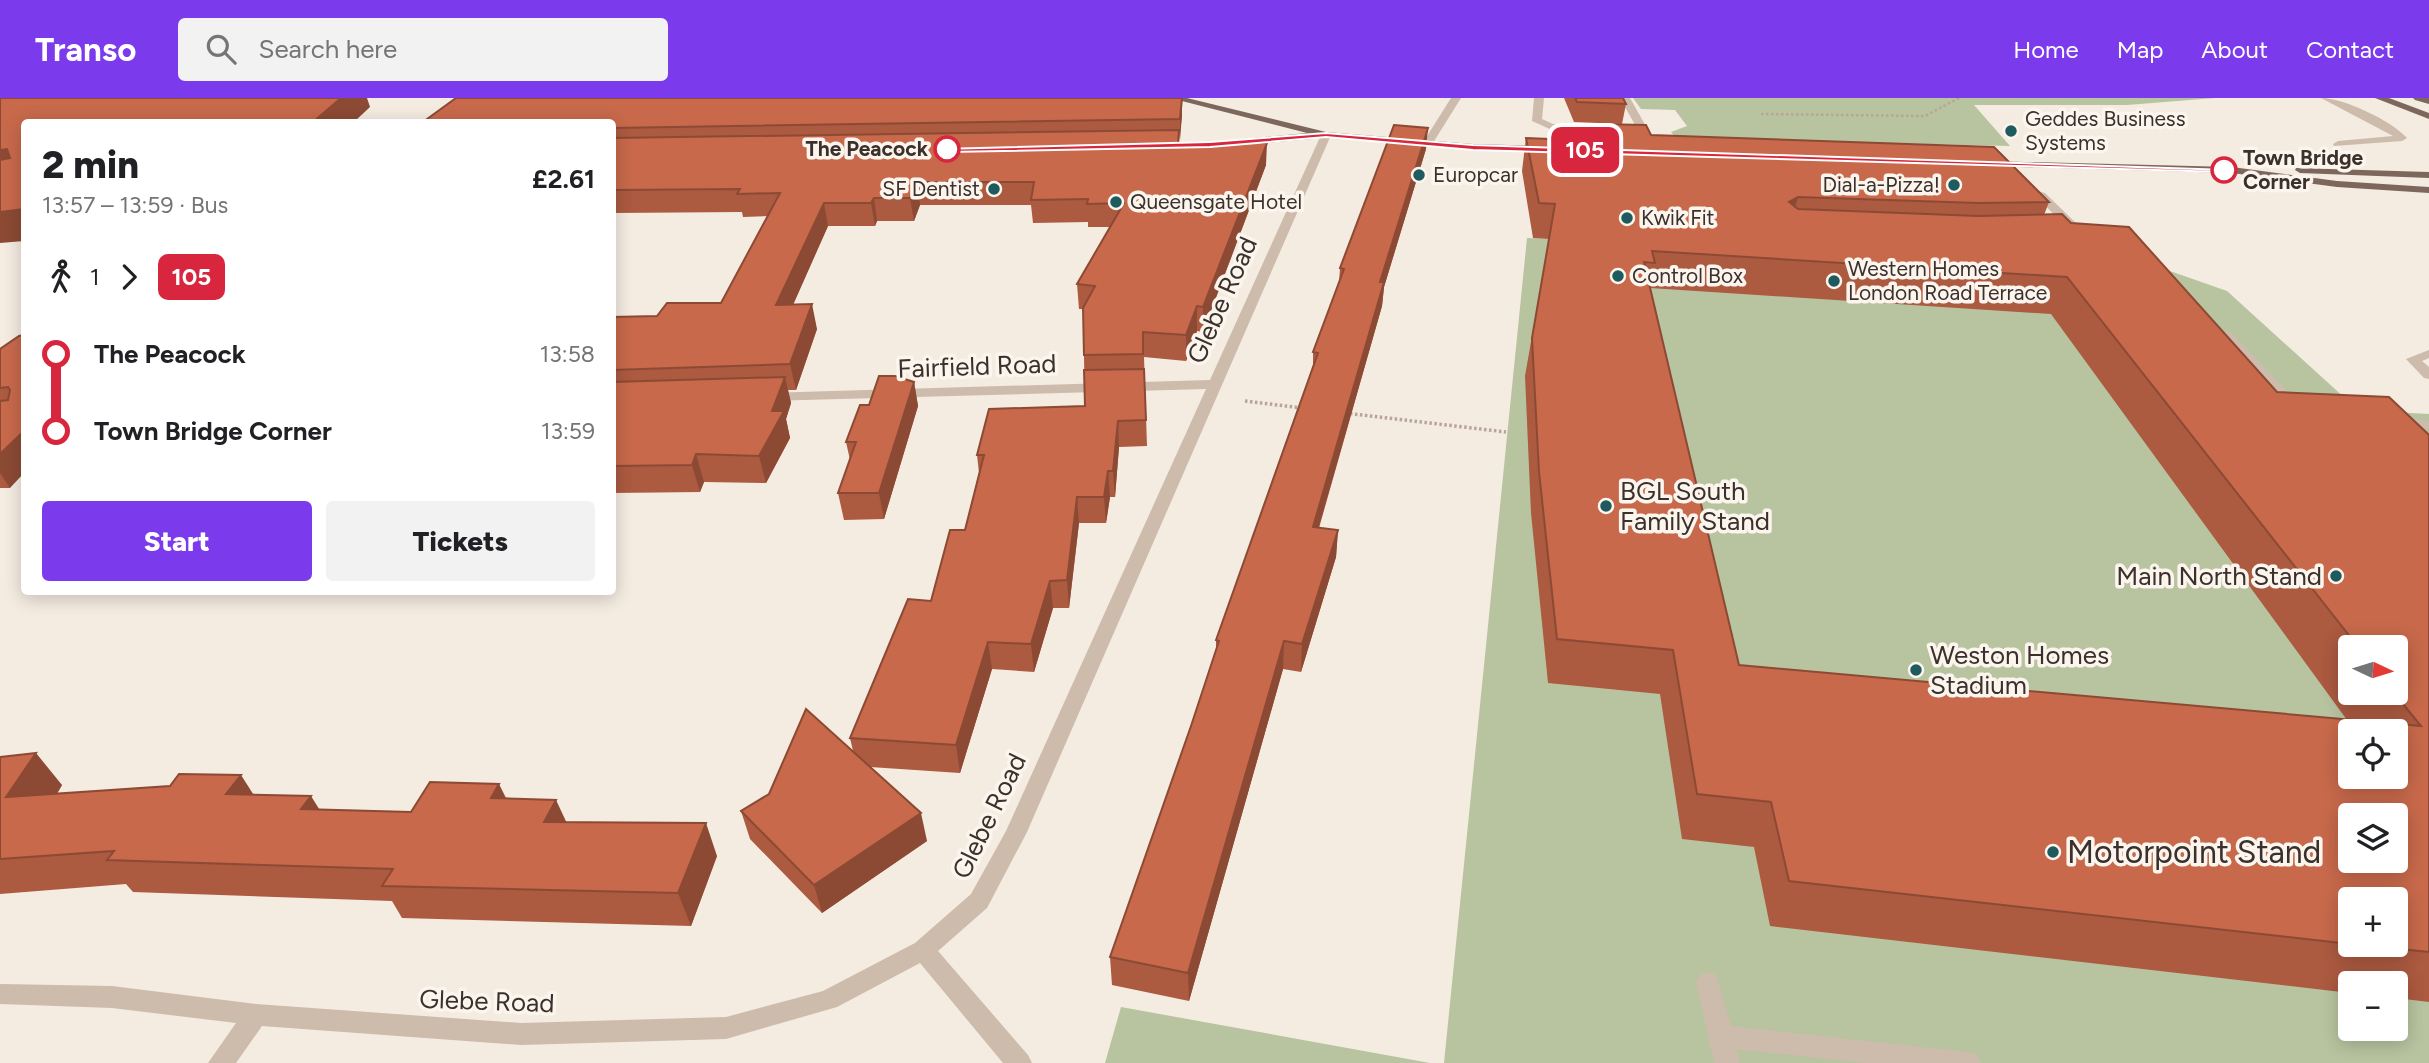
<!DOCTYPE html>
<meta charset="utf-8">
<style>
body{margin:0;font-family:Figtree,sans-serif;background:#f2f2f2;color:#202124;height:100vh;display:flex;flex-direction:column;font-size:26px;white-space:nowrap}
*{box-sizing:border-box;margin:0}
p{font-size:23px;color:#757577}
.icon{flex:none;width:38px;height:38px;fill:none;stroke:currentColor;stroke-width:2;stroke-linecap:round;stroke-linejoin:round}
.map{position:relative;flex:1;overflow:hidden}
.panel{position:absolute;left:21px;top:21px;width:595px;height:476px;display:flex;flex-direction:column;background:#fff;border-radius:7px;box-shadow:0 4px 18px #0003}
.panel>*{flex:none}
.badge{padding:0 14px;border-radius:10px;font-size:24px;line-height:46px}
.needle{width:46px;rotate:94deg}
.controls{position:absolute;left:2338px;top:537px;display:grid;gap:14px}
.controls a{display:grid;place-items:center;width:70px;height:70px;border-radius:7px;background:#fff;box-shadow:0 4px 18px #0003;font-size:35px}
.map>.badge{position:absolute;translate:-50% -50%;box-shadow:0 0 0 4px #fff}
.legs{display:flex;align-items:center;gap:10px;height:77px;padding:0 21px;font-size:23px}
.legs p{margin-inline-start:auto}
.overview{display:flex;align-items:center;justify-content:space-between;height:119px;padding:0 21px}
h1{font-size:38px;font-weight:800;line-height:52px}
.cta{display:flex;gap:14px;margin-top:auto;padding:14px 21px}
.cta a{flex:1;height:80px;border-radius:7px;background:#7c3aed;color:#fff;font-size:28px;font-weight:800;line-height:80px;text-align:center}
.cta a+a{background:#f2f2f2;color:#202124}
ul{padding:0 21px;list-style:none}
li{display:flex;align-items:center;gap:24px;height:77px;font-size:26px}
li i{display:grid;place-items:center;width:10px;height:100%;margin:0 9px;background:currentColor}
li i::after{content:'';width:18px;height:18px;margin:-9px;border:5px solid;border-radius:50%;background:#fff}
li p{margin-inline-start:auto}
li:first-child i{background:linear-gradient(#0000 50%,currentColor 0)}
li:last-child i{background:linear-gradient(currentColor 50%,#0000 0)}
header{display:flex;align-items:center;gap:42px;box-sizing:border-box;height:98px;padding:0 35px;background:#7c3aed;color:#fff}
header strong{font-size:33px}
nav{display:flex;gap:38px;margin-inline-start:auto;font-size:24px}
.search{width:490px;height:63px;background:#f2f2f2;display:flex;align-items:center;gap:18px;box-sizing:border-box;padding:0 24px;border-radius:7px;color:#757577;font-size:26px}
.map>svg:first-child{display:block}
.green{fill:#b8c4a0;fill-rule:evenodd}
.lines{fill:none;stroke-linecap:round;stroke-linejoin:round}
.path-far1{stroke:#b9a596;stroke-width:2.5;stroke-dasharray:2.5 2.5;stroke-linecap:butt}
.path{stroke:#b9a596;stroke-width:3.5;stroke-dasharray:2.5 2.5;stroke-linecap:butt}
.minor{fill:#cdbbac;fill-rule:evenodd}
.major{fill:#7d675c;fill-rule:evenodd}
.wall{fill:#ac5a40;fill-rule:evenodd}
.shaded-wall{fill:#8c4a34}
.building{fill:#c8694b;stroke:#8c4a34;stroke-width:2;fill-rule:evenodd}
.line-1{fill:#d7263d;stroke:#fff;stroke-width:2}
.poi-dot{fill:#1f5a5e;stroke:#fbf5ee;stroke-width:2.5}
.stop-1-dot{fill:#fff;stroke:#d7263d;stroke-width:3.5}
.labels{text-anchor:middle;stroke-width:7;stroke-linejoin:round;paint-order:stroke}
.far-poi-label{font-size:21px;fill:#3b302b;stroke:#fbf5ee;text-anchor:start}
.far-stop-label{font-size:21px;font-weight:bold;fill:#3b302b;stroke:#fbf5ee;text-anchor:end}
.street-label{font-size:26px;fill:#3b302b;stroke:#fbf5ee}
.poi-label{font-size:26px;fill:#3b302b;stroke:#fbf5ee;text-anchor:start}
.near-poi-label{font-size:32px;fill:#3b302b;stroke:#fbf5ee;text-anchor:start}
</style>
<header>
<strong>Transo</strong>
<div class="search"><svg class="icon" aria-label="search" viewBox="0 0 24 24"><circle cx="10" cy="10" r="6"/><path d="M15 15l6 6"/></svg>Search here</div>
<nav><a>Home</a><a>Map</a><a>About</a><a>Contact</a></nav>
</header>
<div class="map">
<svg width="2429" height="965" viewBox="0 0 2429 965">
<rect width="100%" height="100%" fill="#f4ebe1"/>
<!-- green -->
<g class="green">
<polygon points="1633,0 2215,0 2127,7 1974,7 2010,48 1676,40 1671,34 1687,28 1675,12 1641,11"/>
<path d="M 1527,140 L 2130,159 L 2227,193 L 2358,312 L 2429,316 L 2429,965 L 1444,965 ZM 2350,550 L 2396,550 L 2396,595 L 2350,595 ZM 2350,634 L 2396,634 L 2396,679 L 2350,679 ZM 2350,718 L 2396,718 L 2396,763 L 2350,763 ZM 2350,802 L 2396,802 L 2396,847 L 2350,847 ZM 2350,886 L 2396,886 L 2396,931 L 2350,931 Z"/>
<polygon points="1121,909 1430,965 1105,965"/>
</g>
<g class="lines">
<!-- path-far1 -->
<polyline class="path-far1" points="1761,16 1925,18 1959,0"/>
<!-- path -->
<g class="path">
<polyline points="1245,303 1302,310"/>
<polyline points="1345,315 1506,334"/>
</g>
<!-- minor -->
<g class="minor">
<polygon points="1451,0 1461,0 1431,48 1423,48 1422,46"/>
<polygon points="1534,0 1544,0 1542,21 1553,26 1614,28 1619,31 1614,34 1552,32 1532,23"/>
<polygon points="1620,0 1630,0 1657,48 1656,50 1648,50"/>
<path d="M 2321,0 C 2344,0 2392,23 2407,40 L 2402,43 L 2334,48 L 2333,46 L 2338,43 L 2393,38 Z"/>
<polygon points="1326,34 1331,37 1027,734 987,810 938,853 1028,957 1032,965 1003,965 920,865 837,909 726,941 521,947 262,928 236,965 208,965 236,925 112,910 0,906 0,886 112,888 256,906 521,925 726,919 823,893 915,845 971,796 1006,733 1206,291 766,303 759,299 766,295 1210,282 1321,37"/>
<polygon points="2027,90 2045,95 2081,130 2081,136 2073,136 2037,99 2027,94"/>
<polygon points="2227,234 2232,235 2299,306 2299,312 2289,312 2222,241 2222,235"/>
<polygon points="2429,252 2429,260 2422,263 2429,269 2429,281 2424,280 2406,261"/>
<polygon points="2394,319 2429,323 2429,331 2389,326 2389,320"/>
<polygon points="1708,874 1716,877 1731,928 1968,954 1977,957 1981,965 1865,965 1736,951 1740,965 1714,965 1696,884 1700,877"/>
</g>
<!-- major -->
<g class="major">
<polygon points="1170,0 1187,0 1326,34 1473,46 1548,48 1553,51 1548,54 1473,52 1317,38 1312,41 1207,50 1203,49 1203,45 1307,35"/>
<polygon points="2375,0 2389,0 2429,15 2429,21"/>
<polygon points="2413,0 2429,0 2429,6 2415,2"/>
<polygon points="1988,63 2232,69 2337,83 2429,89 2429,95 2337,89 2232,75 1984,68 1983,66"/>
<polygon points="2296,70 2429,74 2429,80 2300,75 2295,72"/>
</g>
</g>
<!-- wall -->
<g class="wall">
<polygon points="1564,0 1623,0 1626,6 1622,26 1574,24"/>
<polygon points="1182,17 1179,45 1266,67 1203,234 1197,233 1186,263 1144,259 1147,348 1119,349 1115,399 1110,399 1106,425 1079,425 1069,510 1053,510 1034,574 992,571 960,675 870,669 927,743 822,815 750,741 741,713 853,653 850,640 931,503 965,432 979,375 977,357 1085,308 1083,211 1079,211 1077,186 1111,129 1088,129 1088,124 1033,125 1031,107 920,107 914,123 877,123 875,128 828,128 793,206 817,231 796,292 788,292 791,305 786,321 790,340 766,385 704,384 700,394 612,395 612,219 657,218 721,205 768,118 743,119 742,114 612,115 612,24"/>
<path d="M 1594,26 L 1651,37 L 2049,104 L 2044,117 L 2071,125 L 2277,294 L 2429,337 L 2429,904 L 2396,900 L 2396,886 L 2350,886 L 2350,895 L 1770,828 L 1754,749 L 1682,741 L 1660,596 L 1548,585 L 1531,415 L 1525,278 L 1549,141 L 1533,140 L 1522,73 L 1526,40 L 1591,42 ZM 1650,190 L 2051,216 L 2347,622 L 1739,567 ZM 2350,550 L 2396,550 L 2396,595 L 2350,595 ZM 2350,802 L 2396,847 L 2350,847 Z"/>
<polygon points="1426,51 1384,189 1382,208 1319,430 1338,432 1336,459 1301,574 1283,571 1189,903 1112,887 1110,859 1191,628 1216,554 1216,542 1313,268 1313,254 1339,184 1340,170"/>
<polygon points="24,237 10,390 0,390 0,251"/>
<polygon points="914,284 918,308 884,421 844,422 838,395 850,362 846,344 869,307"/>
<polygon points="0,659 62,687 57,696 253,697 319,712 411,714 506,700 566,724 717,758 691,828 402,820 392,803 133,794 126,786 0,796"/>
</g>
<!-- shaded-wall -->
<g class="shaded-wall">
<polygon points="341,0 367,0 370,9 354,24 313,24"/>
<polygon points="1182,0 1182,17 1180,42 1180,21"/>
<polygon points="1428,30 1426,51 1384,189 1382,208 1311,456 1313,429 1380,184"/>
<polygon points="1267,45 1266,67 1203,234 1203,209"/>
<polygon points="7,51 24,79 0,83 0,52"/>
<polygon points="917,84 920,107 914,123 910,100"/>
<polygon points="1798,99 1788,133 1789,104"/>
<polygon points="874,100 877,123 875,128 871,105"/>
<polygon points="824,105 828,128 782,232 776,207"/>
<polygon points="24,111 24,143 0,145 0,114"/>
<polygon points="812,206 817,231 796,292 790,266"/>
<polygon points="1197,208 1197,233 1186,263 1186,237"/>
<polygon points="785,279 791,305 786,321 790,340 766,385 759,358 772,313"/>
<polygon points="914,284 918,308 884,421 879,395"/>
<polygon points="1118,323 1119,349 1115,399 1113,373"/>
<polygon points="24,333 24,375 10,390 0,375 0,356"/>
<polygon points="696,356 704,384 700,394 692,367"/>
<polygon points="1108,373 1110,399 1106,425 1104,399"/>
<polygon points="1077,399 1079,425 1069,510 1067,482"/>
<polygon points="1338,432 1336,459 1301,574 1302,546"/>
<polygon points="1050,483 1053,510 1034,574 1031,546"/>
<polygon points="1284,543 1283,571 1189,903 1188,875"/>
<polygon points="988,544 992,571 960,675 956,647"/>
<polygon points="36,655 62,687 34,732 6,699"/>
<polygon points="241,677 262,710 226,696"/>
<polygon points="499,686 515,718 491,700"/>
<polygon points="311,698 331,730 301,711"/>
<polygon points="556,702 571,734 544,724"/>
<polygon points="921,715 927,743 822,815 814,787"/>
<polygon points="706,725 717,758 691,828 678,795"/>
</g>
<!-- building -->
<g class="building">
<polygon points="0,0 341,0 313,24 24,24 24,111 0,114 0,62 10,60 7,51 0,52"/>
<polygon points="456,0 1182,0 1180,21 612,30 612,24 423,24"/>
<polygon points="1575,0 1623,0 1626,6 1577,4"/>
<path d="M 1594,26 L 1646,27 L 1651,37 L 1994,49 L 2049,104 L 1978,105 L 1798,99 L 1789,104 L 1798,111 L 1978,118 L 2062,116 L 2071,125 L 2129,129 L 2277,294 L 2389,299 L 2429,337 L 2429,854 L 2364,847 L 2396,847 L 2396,802 L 2350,802 L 2350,846 L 1789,783 L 1771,704 L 1697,696 L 1673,552 L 1557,541 L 1539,374 L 1532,240 L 1555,106 L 1539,105 L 1526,40 L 1601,43 ZM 1652,153 L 2067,179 L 2359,550 L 2396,550 L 2396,595 L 2394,595 L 2421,628 L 1739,567 L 1644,164 L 1655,165 ZM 2350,634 L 2396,634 L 2396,679 L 2350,679 ZM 2350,718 L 2396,718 L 2396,763 L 2350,763 Z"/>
<polygon points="1394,27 1428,30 1380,184 1384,184 1313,429 1338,432 1302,546 1284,543 1188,875 1110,859 1191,628 1219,543 1216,542 1318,255 1313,254 1344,171 1340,170"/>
<polygon points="1179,32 1178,45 1267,45 1203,209 1197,208 1186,237 1143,234 1143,256 1084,257 1083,210 1095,188 1077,186 1124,105 1087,106 1088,101 1031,102 1034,84 917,84 910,100 874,100 871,105 824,105 776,207 812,206 790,266 612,272 612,219 657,218 667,205 721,205 780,95 737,96 740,91 612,92 612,40"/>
<polygon points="24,237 24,333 0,356 0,303 8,302 10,292 8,289 0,290 0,251 19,238"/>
<polygon points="1144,271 1146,322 1118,323 1113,373 1108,373 1104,399 1077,399 1067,482 1050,483 1031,546 988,544 956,647 850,640 908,501 931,503 950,432 965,432 984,357 977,357 989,311 1085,308 1084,272"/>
<polygon points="879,278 895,278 914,284 879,395 838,395 856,344 846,344 860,307 869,307"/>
<polygon points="785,279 772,313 784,313 759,358 696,356 692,367 612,368 612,284"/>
<polygon points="806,611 921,715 814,787 741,713 769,696"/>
<polygon points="36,655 6,699 170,688 179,676 241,677 226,696 311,698 301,711 411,714 430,684 499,686 491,700 556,702 544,724 706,725 678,795 382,788 393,771 107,762 114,753 0,761 0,659"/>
</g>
<!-- line-1 -->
<polygon class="line-1" points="1326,35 1473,47 2228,72 2224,74 1473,52 1326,39 1210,49 947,54 943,51 1210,44"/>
<!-- markers -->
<g class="poi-dot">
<circle cx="2011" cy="33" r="7"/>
<circle cx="1419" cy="77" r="7"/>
<circle cx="1954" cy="87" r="7"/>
<circle cx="994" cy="91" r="7"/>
<circle cx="1116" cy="104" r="7"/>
<circle cx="1627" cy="120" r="7"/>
<circle cx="1618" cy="178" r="7"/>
<circle cx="1834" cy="183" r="7"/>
<circle cx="1606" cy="408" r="7"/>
<circle cx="2336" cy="478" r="7"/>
<circle cx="1916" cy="572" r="7"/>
<circle cx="2053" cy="754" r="7"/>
</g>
<g class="stop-1-dot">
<circle cx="947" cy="51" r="12"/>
<circle cx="2224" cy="72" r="12"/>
</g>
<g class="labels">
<!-- far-poi labels -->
<g class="far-poi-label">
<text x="2025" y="28">Geddes Business<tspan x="2025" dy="24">Systems</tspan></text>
<text x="1433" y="84">Europcar</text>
<text x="1940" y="94" text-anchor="end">Dial-a-Pizza!</text>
<text x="980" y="98" text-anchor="end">SF Dentist</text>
<text x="1130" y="111">Queensgate Hotel</text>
<text x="1641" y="127">Kwik Fit</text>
<text x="1848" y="178">Western Homes<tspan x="1848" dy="24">London Road Terrace</tspan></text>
<text x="1632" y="185">Control Box</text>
</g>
<!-- far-stop labels -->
<g class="far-stop-label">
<text x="928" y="58">The Peacock</text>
<text x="2243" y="67" text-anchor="start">Town Bridge<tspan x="2243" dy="24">Corner</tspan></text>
</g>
<!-- street labels -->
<g class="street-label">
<text transform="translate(1222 202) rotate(-66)" y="9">Glebe Road</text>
<text transform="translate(977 268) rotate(-2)" y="9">Fairfield Road</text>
<text transform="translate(989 718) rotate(-64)" y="9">Glebe Road</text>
<text transform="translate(487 903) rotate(2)" y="9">Glebe Road</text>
</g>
<!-- poi labels -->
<g class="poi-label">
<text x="1620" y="402">BGL South<tspan x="1620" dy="30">Family Stand</tspan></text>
<text x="2322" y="487" text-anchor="end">Main North Stand</text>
<text x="1930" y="566">Weston Homes<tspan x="1930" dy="30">Stadium</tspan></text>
</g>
<!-- near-poi labels -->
<g class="near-poi-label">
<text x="2067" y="765">Motorpoint Stand</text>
</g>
</g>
</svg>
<div class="controls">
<a><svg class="needle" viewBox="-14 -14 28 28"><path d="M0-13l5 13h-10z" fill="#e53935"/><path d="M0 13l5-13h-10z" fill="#757577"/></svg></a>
<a><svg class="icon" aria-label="locate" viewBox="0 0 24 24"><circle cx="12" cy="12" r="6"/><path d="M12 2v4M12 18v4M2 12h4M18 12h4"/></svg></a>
<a><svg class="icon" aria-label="layers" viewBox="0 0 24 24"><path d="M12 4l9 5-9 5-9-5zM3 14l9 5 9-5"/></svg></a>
<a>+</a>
<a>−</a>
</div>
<b class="badge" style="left:1585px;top:52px;background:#d7263d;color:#fff">105</b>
<section class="panel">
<div class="overview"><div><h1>2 min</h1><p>13:57 – 13:59 · Bus</p></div><b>£2.61</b></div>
<div class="legs"><svg class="icon" aria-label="walk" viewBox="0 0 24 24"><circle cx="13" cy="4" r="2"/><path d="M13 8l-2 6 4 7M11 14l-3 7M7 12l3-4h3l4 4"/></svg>1<svg class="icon" aria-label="forward" viewBox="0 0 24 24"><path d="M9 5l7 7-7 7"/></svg><b class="badge" style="background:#d7263d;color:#fff">105</b></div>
<ul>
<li><i style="color:#d7263d"></i><b>The Peacock</b><p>13:58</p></li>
<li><i style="color:#d7263d"></i><b>Town Bridge Corner</b><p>13:59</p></li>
</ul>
<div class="cta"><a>Start</a><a>Tickets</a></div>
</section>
</div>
